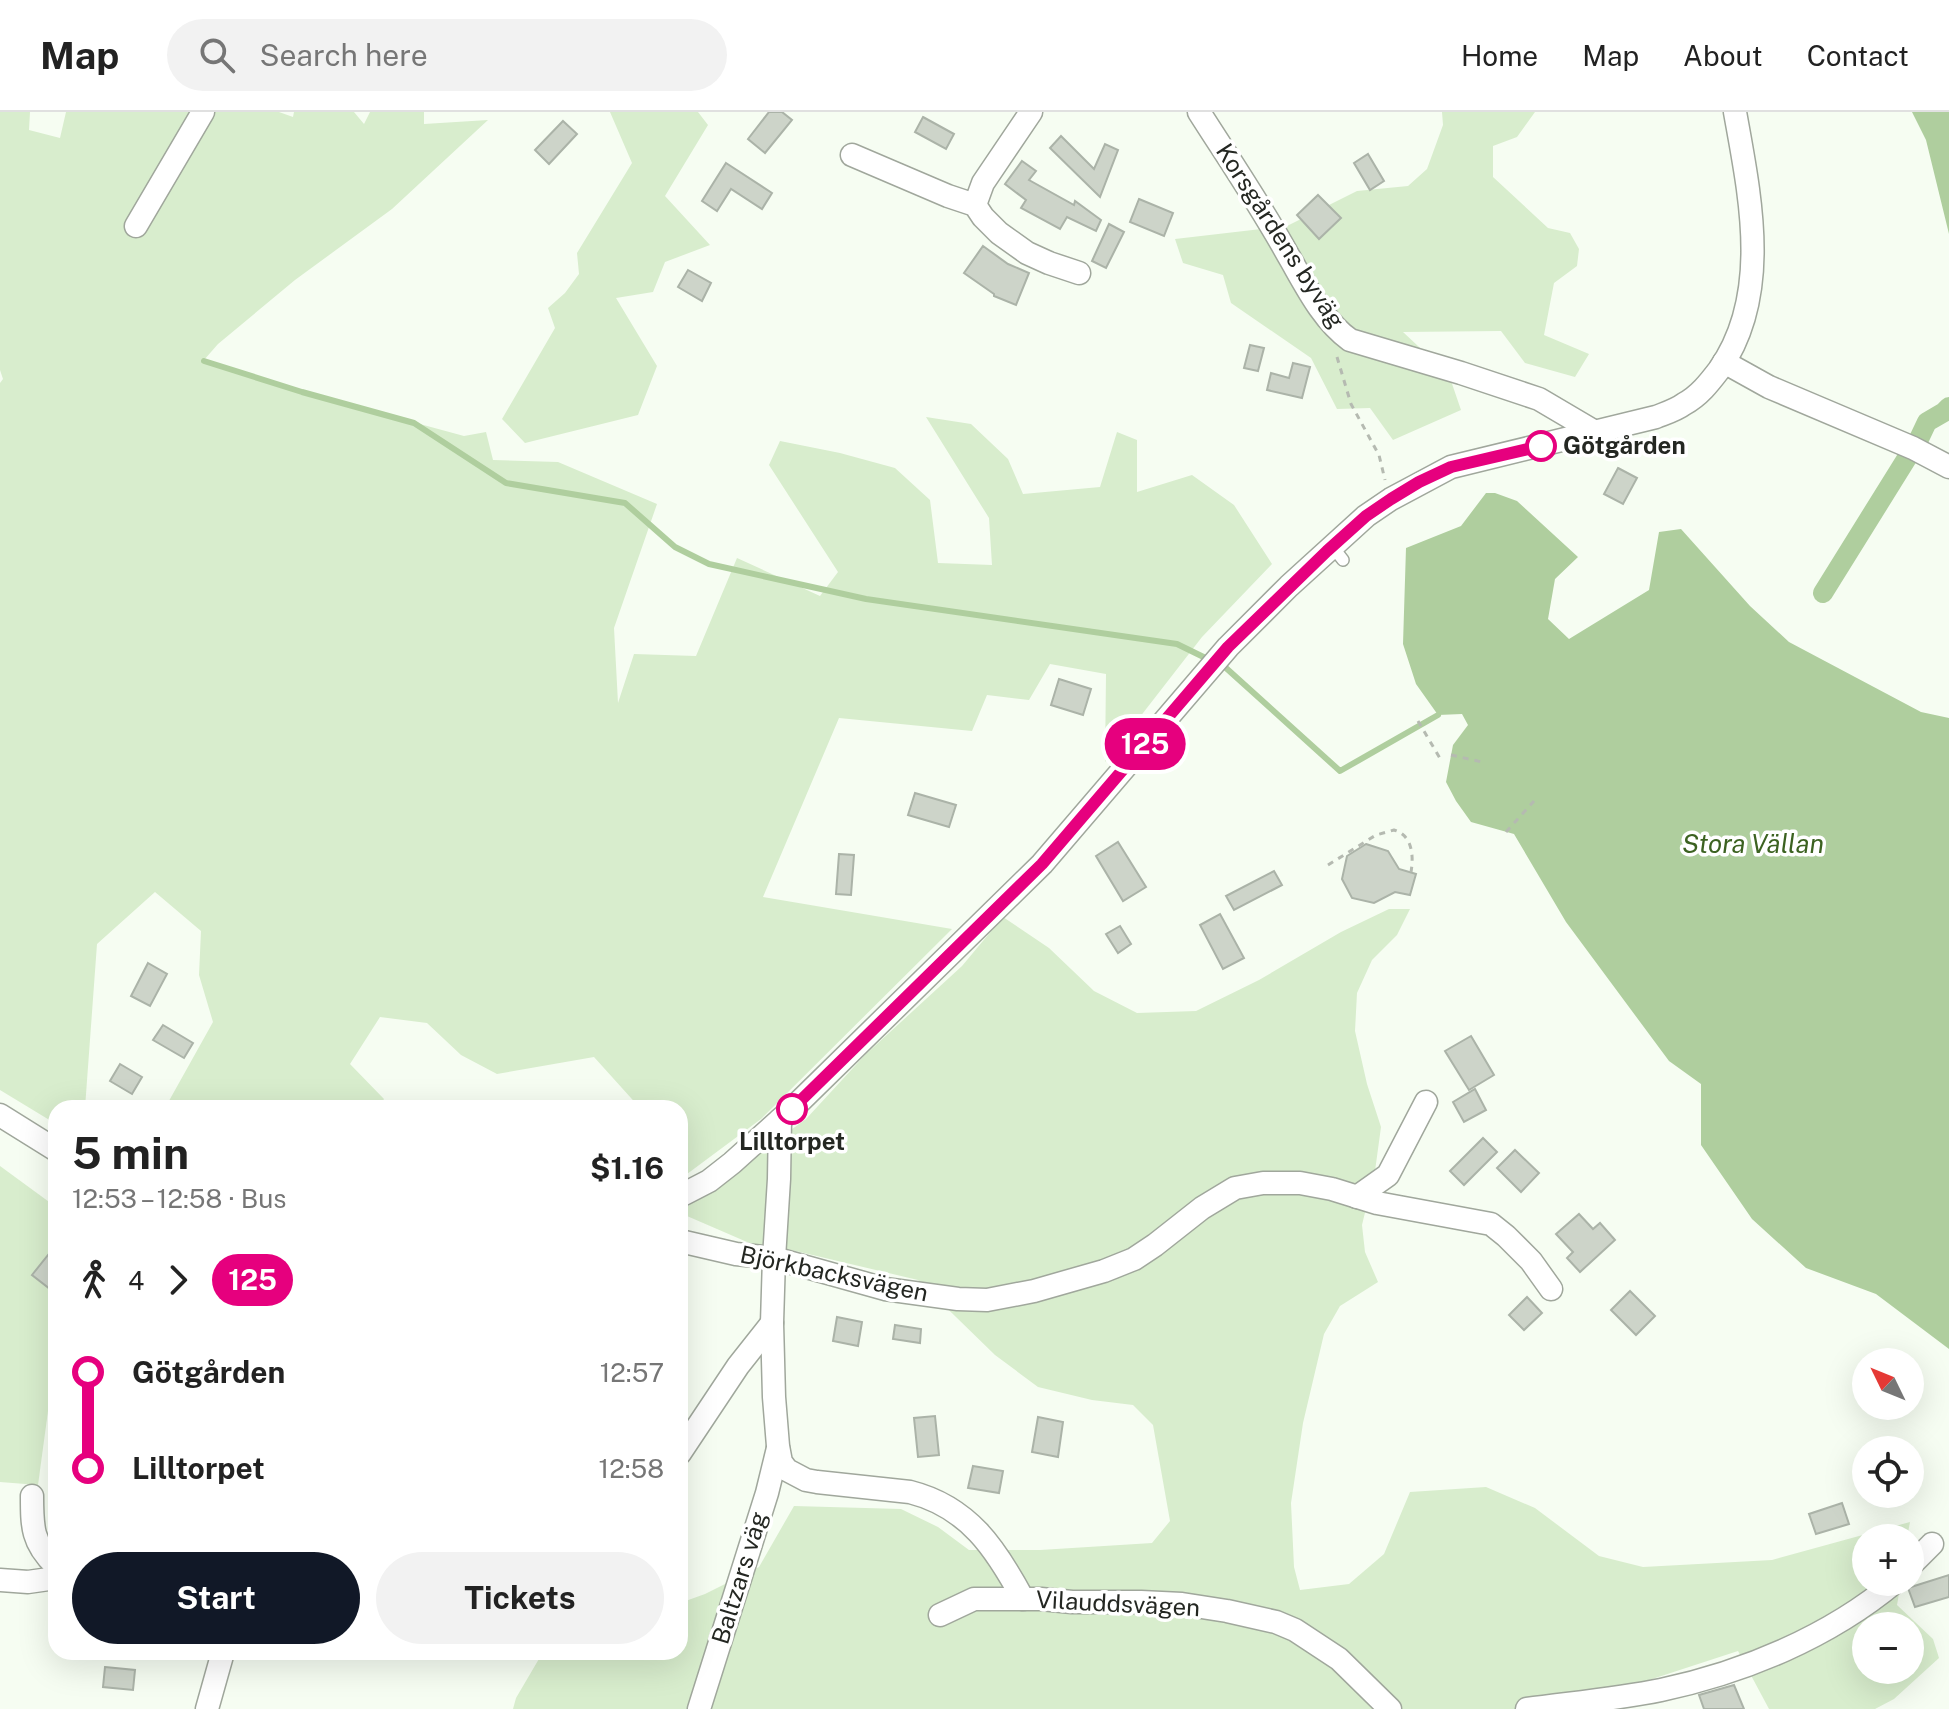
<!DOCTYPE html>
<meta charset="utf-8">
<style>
body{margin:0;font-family:"Public Sans",sans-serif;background:#f2f2f2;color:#222;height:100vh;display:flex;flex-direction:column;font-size:30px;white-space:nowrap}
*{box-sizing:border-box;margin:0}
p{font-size:26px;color:#767676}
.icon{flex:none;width:44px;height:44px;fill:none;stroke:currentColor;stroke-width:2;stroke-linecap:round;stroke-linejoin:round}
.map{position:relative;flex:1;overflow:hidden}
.drawer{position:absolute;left:48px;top:988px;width:640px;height:560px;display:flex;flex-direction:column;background:#fff;border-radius:24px;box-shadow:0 8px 32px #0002}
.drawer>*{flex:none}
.badge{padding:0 16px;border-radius:26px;font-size:28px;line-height:52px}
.needle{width:52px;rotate:313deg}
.controls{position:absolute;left:1852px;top:1236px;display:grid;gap:16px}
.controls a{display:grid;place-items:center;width:72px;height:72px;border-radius:50%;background:#fff;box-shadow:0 8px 32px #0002;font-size:40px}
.map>.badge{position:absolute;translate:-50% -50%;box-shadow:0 0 0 4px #fff}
.legs{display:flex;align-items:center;gap:12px;height:88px;padding:0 24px;font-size:26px}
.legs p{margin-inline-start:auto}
.overview{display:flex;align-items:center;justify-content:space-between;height:136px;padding:0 24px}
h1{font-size:44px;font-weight:700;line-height:60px}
.cta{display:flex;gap:16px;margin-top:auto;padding:16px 24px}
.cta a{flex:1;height:92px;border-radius:48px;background:#111827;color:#fff;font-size:32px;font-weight:700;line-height:92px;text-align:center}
.cta a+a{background:#f2f2f2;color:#222}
ul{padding:0 24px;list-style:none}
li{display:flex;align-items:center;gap:28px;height:96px;font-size:30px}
li i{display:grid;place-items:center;width:12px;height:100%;margin:0 10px;background:currentColor}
li i::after{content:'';width:20px;height:20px;margin:-10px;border:6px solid;border-radius:50%;background:#fff}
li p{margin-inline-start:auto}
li:first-child i{background:linear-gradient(#0000 50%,currentColor 0)}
li:last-child i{background:linear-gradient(currentColor 50%,#0000 0)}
header{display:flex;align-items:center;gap:48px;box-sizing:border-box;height:112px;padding:0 40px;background:#fff;border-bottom:2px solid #e0e0e0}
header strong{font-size:38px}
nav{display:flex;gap:44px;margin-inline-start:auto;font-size:28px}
.search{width:560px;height:72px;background:#f2f2f2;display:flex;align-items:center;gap:20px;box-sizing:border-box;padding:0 28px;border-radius:44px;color:#767676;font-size:30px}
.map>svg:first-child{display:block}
.green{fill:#d8edcd;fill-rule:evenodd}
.water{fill:#afce9e}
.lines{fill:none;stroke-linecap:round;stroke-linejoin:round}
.stream{stroke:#afce9e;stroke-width:6}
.canal{stroke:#afce9e;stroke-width:20}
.building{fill:#cdd4c9;stroke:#abb3a8;stroke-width:2}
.lane-casing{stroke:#a0a79c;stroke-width:14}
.street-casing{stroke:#a0a79c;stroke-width:25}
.path{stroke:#b5bab1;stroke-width:3;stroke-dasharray:6 6;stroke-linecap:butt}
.lane{stroke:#fff;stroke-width:11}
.street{stroke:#fff;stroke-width:22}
.line-1-casing{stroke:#fff;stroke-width:18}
.line-1{stroke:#e6007e;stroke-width:12}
.stop-1-dot{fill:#fff;stroke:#e6007e;stroke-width:4}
.labels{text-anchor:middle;stroke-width:7;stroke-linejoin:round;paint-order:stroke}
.street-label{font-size:24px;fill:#242722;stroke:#fff}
.stop-label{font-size:24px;font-weight:bold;fill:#242722;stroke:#fff;text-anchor:start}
.water-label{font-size:26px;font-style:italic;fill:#3c6221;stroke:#fff}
</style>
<header>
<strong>Map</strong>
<div class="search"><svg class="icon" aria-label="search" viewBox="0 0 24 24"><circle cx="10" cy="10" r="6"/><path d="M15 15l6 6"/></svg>Search here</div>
<nav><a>Home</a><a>Map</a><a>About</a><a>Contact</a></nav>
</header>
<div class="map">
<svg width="1949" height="1597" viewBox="0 0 1949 1597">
<rect width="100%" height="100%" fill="#f6fdf2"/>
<!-- green -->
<g class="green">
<polygon points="0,0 30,0 29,18 60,26 66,0 279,0 293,5 294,0 354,0 364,12 370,0 424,0 424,12 488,8 392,97 295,168 218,232 204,248 302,280 464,324 486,320 493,348 558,350 657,392 614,516 618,591 634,542 696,544 737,446 820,484 838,460 769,353 780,329 840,341 895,356 930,388 938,451 992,453 989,406 926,305 971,312 1008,347 1023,382 1100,375 1117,320 1137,328 1137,380 1192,363 1234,393 1272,452 1202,525 1105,650 1106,562 1050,552 1029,588 987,583 972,619 839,606 763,785 952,817 761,1007 683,1065 680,1066 680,996 640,996 594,945 497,962 461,943 427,911 380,905 350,952 384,987 379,996 165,996 213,910 199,863 201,819 155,780 97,832 85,996 56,996 56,1012 0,978 0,271 3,267 0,258"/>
<polygon points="610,0 698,0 708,13 665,84 710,133 665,150 653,180 616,186 657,254 638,303 525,331 502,307 555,216 548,196 565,181 579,162 577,141 632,51"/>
<polygon points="1442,0 1535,0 1517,25 1493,34 1493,65 1548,116 1570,121 1579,137 1577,154 1554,171 1544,223 1589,242 1575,265 1525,251 1501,219 1403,220 1449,263 1461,298 1393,328 1370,296 1337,297 1311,246 1231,191 1223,163 1183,151 1175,127 1287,114 1357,79 1408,74 1427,57 1443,13"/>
<path d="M 1389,797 L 1410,797 L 1397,823 L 1372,848 L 1357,881 L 1355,919 L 1367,972 L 1381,1015 L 1375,1059 L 1362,1113 L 1365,1140 L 1378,1170 L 1340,1194 L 1324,1222 L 1303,1311 L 1291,1391 L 1294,1455 L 1300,1478 L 1349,1472 L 1384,1442 L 1410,1380 L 1486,1375 L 1535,1396 L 1599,1444 L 1643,1455 L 1772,1448 L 1910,1410 L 1907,1426 L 1866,1426 L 1866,1470 L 1901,1470 L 1897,1493 L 1933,1527 L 1939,1546 L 1894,1587 L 1875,1597 L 1769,1597 L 1738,1539 L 1643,1570 L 1550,1594 L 1549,1597 L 513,1597 L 516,1586 L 543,1540 L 680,1540 L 680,1491 L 705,1482 L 759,1455 L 794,1394 L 901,1397 L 938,1415 L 969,1438 L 1040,1438 L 1152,1431 L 1170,1409 L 1153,1313 L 1133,1293 L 1092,1288 L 1038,1275 L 995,1243 L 918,1168 L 783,1136 L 754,1133 L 680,1101 L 700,1084 L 806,1007 L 865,943 L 962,854 L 1003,805 L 1049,836 L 1094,879 L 1137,901 L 1196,899 L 1259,868 L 1341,820 ZM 1866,1514 L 1910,1514 L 1910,1558 L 1866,1558 Z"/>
<polygon points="0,1054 56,1095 56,1240 38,1373 0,1370"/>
</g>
<!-- water -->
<g class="water">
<polygon points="1912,0 1949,0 1949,122 1926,28"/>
<polygon points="1486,381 1495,381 1517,389 1578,445 1555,467 1548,507 1569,527 1649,478 1659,420 1681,417 1750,494 1789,530 1921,600 1949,606 1949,1237 1876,1182 1806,1156 1752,1107 1701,1033 1701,972 1669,949 1566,810 1514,722 1471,710 1456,689 1446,670 1453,633 1468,613 1462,602 1438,603 1416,572 1403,532 1406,436 1461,414"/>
</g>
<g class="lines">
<!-- stream -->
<polyline class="stream" points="204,249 302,280 414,311 506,371 625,391 675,435 709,452 866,487 1177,532 1226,556 1340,659 1438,603"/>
<!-- canal -->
<g class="canal">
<polyline points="1918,329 1927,310 1944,300 1949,295"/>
<polyline points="1823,481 1907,346"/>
</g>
</g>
<!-- building -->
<g class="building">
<polygon points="769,0 782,0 792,8 765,41 748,27"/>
<polygon points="923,5 954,22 946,37 915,20"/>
<polygon points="563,9 577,22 549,52 535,38"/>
<polygon points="1061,24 1094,57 1105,32 1118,38 1100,85 1050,36"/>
<polygon points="1368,42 1384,69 1370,78 1354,51"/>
<polygon points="1022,49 1036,59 1029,68 1074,93 1075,89 1101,108 1096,119 1067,105 1060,117 1021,96 1026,88 1005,72"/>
<polygon points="726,51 772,81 762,97 731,77 717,99 702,89"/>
<polygon points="1318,83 1341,106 1319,127 1297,103"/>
<polygon points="1139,87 1173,101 1164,124 1130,110"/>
<polygon points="1109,112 1124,120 1106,156 1092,149"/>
<polygon points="983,134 1008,152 1029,161 1016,193 994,184 994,182 964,161"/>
<polygon points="688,158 711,171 702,189 678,175"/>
<polygon points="1250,233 1264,236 1258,259 1244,256"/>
<polygon points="1293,251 1310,255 1302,286 1267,278 1271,261 1289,266"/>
<polygon points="1618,356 1637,366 1623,392 1604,382"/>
<polygon points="1059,567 1091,577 1083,603 1051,593"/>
<polygon points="915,681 956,693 949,715 908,703"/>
<polygon points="1118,730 1146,775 1123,789 1096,744"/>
<polygon points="1366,732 1388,739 1399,757 1416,762 1410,783 1395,780 1374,791 1352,786 1342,767 1347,744"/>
<polygon points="839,742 854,743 851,783 836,782"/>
<polygon points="1274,759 1282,773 1234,798 1226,784"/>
<polygon points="1220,802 1244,846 1223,857 1200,813"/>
<polygon points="1120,814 1131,832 1118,841 1106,822"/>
<polygon points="148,851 167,862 150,894 131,884"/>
<polygon points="163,913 193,931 184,946 153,928"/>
<polygon points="1471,924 1494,963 1469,978 1445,939"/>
<polygon points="120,952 142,965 132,982 110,969"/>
<polygon points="1475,977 1486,998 1464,1010 1453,990"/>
<polygon points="1483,1026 1497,1040 1464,1073 1450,1059"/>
<polygon points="1515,1038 1539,1061 1521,1080 1497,1056"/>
<polygon points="1579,1102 1593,1117 1600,1111 1615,1128 1580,1160 1567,1146 1573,1140 1556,1122"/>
<polygon points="56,1133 56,1169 50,1177 32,1163"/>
<polygon points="1630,1179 1655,1204 1636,1223 1611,1198"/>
<polygon points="1527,1185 1542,1201 1524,1218 1509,1203"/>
<polygon points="837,1205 862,1210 858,1234 833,1229"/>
<polygon points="895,1213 921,1217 920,1231 893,1227"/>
<polygon points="935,1304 939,1343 918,1345 914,1306"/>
<polygon points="1038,1305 1063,1310 1058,1345 1032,1340"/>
<polygon points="973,1354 1003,1359 999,1381 968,1376"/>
<polygon points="1842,1391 1849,1412 1816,1422 1809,1402"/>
<polygon points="1949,1463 1949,1485 1915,1495 1908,1476"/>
<polygon points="105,1555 135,1558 133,1578 103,1575"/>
<polygon points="1734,1573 1744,1597 1704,1597 1699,1583"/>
</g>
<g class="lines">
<defs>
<polyline id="lane" points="1332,434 1343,448"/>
<g id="street">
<path d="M 1199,0 C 1229,47 1261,94 1288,143 C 1305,172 1322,208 1350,228 L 1461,261 L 1539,287 L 1595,320"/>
<polyline points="852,43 948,84 975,93 983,105 999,121 1027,141 1049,151 1079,161"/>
<polyline points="975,93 983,71 1031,0"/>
<polyline points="136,114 203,0"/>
<polyline points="1724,250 1769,275 1913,336 1949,355"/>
<polyline points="0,1003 56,1038"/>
<path d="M 780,1008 L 779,1067 L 774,1146 L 772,1211 L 774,1285 L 778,1334 L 781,1350 L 787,1358 L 806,1368 L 817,1370 L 910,1380 C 969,1395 996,1437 1023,1487"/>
<path d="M 680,1084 L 709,1069 L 732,1051 L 791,998 L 1042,752 L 1228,535 L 1289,474 L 1366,404 L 1391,387 L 1451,355 L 1656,305 C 1666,301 1676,298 1684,292 C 1699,284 1709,271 1719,258 C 1772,183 1750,84 1735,0"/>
<polyline points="1357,1085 1388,1063 1426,990"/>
<polyline points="680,1129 736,1142 774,1146 885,1177 958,1187 987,1188 1034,1179 1104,1159 1134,1147 1155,1133 1202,1096 1235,1076 1263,1071 1300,1071 1332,1077 1377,1091 1491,1112 1506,1124 1531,1149 1551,1177"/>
<polyline points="680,1341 738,1254 772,1211"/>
<path d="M 32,1384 C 32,1415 32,1431 56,1454"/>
<polyline points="1910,1454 1932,1432"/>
<polyline points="0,1468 28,1470 56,1466"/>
<polyline points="940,1503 974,1487 1041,1487 1072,1490 1141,1490 1182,1492 1227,1499 1276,1510 1295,1518 1339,1547 1390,1597"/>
<polyline points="207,1597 223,1540"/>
<polyline points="699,1597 767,1381 778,1336"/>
<path d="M 1527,1597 C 1571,1591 1617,1587 1661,1578 C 1745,1560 1829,1525 1895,1470"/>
</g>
</defs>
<!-- lane casing -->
<use href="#lane" class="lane-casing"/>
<!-- street casing -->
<use href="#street" class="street-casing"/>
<!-- path -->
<g class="path">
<polyline points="1337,245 1351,292 1379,343 1385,368"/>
<polyline points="1418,609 1441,648"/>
<polyline points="1451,643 1482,650"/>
<polyline points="1506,720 1534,689"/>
<path d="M 1328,753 L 1376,723 L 1394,718 C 1412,723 1414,743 1411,760"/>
</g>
<!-- lane -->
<use href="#lane" class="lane"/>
<!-- street -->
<use href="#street" class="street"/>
</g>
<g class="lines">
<defs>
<polyline id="line-1" points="792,997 1042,752 1228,535 1327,439 1366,404 1391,387 1419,370 1451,355 1541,334"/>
</defs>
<!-- line-1 casing -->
<use href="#line-1" class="line-1-casing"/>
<!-- line-1 -->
<use href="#line-1" class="line-1"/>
</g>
<!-- markers -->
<g class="stop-1-dot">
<circle cx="1541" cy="334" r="14"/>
<circle cx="792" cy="997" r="14"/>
</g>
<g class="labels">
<!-- street labels -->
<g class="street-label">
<text transform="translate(1280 124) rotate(57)" y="8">Korsgårdens byväg</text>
<text transform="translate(834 1162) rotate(12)" y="8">Björkbacksvägen</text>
<text transform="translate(740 1466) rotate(-73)" y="8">Baltzars väg</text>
<text transform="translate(1118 1492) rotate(3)" y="8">Vilauddsvägen</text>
</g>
<!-- stop labels -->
<g class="stop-label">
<text x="1563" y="342">Götgården</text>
<text x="792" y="1038" text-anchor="middle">Lilltorpet</text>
</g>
<!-- water labels -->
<g class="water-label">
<text x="1753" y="741">Stora Vällan</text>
</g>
</g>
</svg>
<div class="controls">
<a><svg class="needle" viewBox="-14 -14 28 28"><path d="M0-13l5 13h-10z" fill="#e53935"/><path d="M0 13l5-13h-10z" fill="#767676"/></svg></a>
<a><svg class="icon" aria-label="locate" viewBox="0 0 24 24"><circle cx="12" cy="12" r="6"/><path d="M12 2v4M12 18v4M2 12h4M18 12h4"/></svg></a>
<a>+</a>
<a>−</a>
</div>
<b class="badge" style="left:1145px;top:632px;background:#e6007e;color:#fff">125</b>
<section class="drawer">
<div class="overview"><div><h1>5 min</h1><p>12:53 – 12:58 · Bus</p></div><b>$1.16</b></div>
<div class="legs"><svg class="icon" aria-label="walk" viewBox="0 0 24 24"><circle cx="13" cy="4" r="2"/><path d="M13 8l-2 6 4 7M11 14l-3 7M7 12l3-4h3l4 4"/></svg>4<svg class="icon" aria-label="forward" viewBox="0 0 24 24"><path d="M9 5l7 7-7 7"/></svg><b class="badge" style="background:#e6007e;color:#fff">125</b></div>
<ul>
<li><i style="color:#e6007e"></i><b>Götgården</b><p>12:57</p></li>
<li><i style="color:#e6007e"></i><b>Lilltorpet</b><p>12:58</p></li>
</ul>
<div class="cta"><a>Start</a><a>Tickets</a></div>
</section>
</div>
